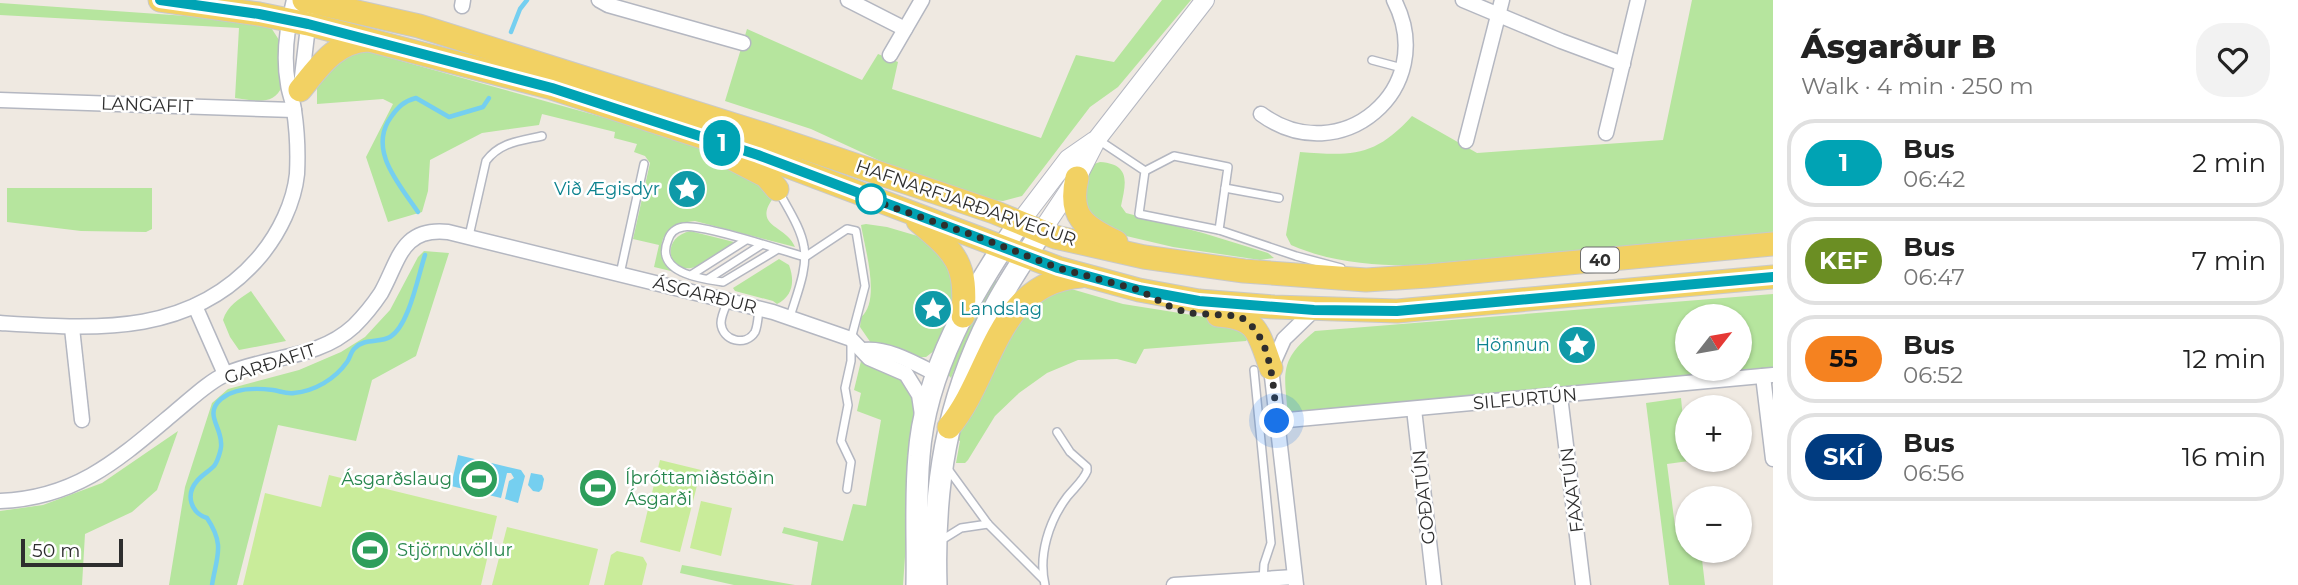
<!DOCTYPE html>
<meta charset="utf-8">
<style>
body{margin:0;font-family:Montserrat,sans-serif;background:#f2f2f2;color:#222;height:100vh;display:flex;flex-direction:column;font-size:26px;white-space:nowrap}
*{box-sizing:border-box;margin:0}
p{font-size:23px;color:#767676}
.icon{flex:none;width:38px;height:38px;fill:none;stroke:currentColor;stroke-width:2;stroke-linecap:round;stroke-linejoin:round}
.map{position:relative;flex:1;overflow:hidden}
.details{display:flex;flex-direction:column;background:#fff;width:525px}
.details>*{flex:none}
.badge{padding:0 14px;border-radius:23px;font-size:24px;line-height:46px}
.needle{width:46px;rotate:59deg}
.fabs{position:absolute;left:1675px;top:304px;display:grid;gap:14px}
.fabs a{display:grid;place-items:center;width:77px;height:77px;border-radius:50%;background:#fff;box-shadow:0 2px 5px #0004;font-size:35px}
.scale{position:absolute;left:21px;bottom:18px;width:102px;box-sizing:border-box;padding-left:7px;border:4px solid #2e2e2e;border-top:0;font-size:19px;line-height:24px;white-space:nowrap;color:#2e2e2e;-webkit-text-stroke:5px #fff;paint-order:stroke}
.you{position:absolute;width:35px;height:35px;margin:-18px;border:5px solid #fff;border-radius:50%;background:#1a73e8;box-shadow:0 0 0 10px #1a73e833}
.map>.badge{position:absolute;translate:-50% -50%;box-shadow:0 0 0 4px #fff}
.round{display:grid;place-items:center;flex:none;width:74px;height:74px;border-radius:28px;background:#f2f2f2}
.head{display:flex;align-items:center;justify-content:space-between;height:119px;padding:0 28px}
h1{font-size:33px;font-weight:800;line-height:52px}
ul{padding:0;list-style:none}
li{display:flex;align-items:center;gap:21px;height:88px;margin:0 14px 10px;padding:0 14px;border:4px solid #e0e0e0;border-radius:28px}
li div{flex:1}
li b{display:block;font-size:26px}
li em{font-style:normal}
li .badge{min-width:77px;font-weight:700;text-align:center}
main{display:flex;flex:1;min-height:0}
.map>svg:first-child{display:block}
.green{fill:#b6e59e;fill-rule:evenodd}
.pitch{fill:#c9ec9a}
.water{fill:#75cff0}
.lines{fill:none;stroke-linecap:round;stroke-linejoin:round}
.stream{stroke:#75cff0;stroke-width:4.5}
.service-casing{stroke:#b4b7c1;stroke-width:10}
.minor-casing{stroke:#b4b7c1;stroke-width:17}
.tertiary-casing{stroke:#b4b7c1;stroke-width:20}
.secondary-casing{stroke:#b4b7c1;stroke-width:24}
.primary-casing{stroke:#c9c9c9;stroke-width:25}
.service{stroke:#fff;stroke-width:7}
.minor{stroke:#fff;stroke-width:14}
.tertiary{stroke:#fff;stroke-width:18}
.secondary{stroke:#fff;stroke-width:21}
.primary{stroke:#f2d163;stroke-width:23}
.line-casing{stroke:#fff;stroke-width:16}
.line{stroke:#00a3b4;stroke-width:10}
.walk{stroke:#2e2e2e;stroke-width:7;stroke-dasharray:0 12.6}
.stop-dot{fill:#fff;stroke:#00a3b4;stroke-width:3.5}
.labels{text-anchor:middle;stroke-width:5;stroke-linejoin:round;paint-order:stroke}
.shield{fill:#fff;stroke:#6d6d6d;stroke-width:2}
.shield-label{font-size:16px;font-weight:bold;fill:#2e2e2e}
.street-label{font-size:18px;fill:#2e2e2e;stroke:#fff}
.culture-label{font-size:18px;fill:#0d838f;stroke:#fff;text-anchor:end}
.leisure-label{font-size:18px;fill:#27864d;stroke:#fff;text-anchor:start}
</style>
<main>
<div class="map">
<svg width="1773" height="585" viewBox="0 0 1773 585">
<rect width="100%" height="100%" fill="#efe9e1"/>
<!-- green -->
<g class="green">
<polygon points="1162,0 1191,0 1118,87 1090,107 1022,196 1003,201 977,198 911,175 811,129 725,101 747,29 862,80 878,54 898,62 892,89 1041,138 1076,55 1114,62"/>
<path d="M 1692,0 L 1773,0 L 1773,233 C 1702,240 1631,246 1560,253 C 1476,261 1370,280 1291,245 L 1286,235 L 1300,152 C 1352,156 1375,157 1412,116 L 1477,153 L 1663,140 Z"/>
<path d="M 0,3 L 230,19 L 270,26 L 279,40 L 282,86 C 274,107 253,100 235,98 L 239,28 L 0,15 Z"/>
<path d="M 351,47 L 688,141 L 754,174 L 774,197 C 751,227 787,225 795,247 L 695,221 C 662,224 650,248 675,272 L 654,267 L 659,245 L 633,239 L 650,163 L 645,156 L 634,152 L 637,144 L 614,138 L 615,132 L 542,114 L 539,125 L 482,133 L 430,160 L 428,191 L 422,212 L 388,222 L 366,157 L 393,104 L 383,99 L 317,104 L 317,69 Z"/>
<path d="M 1100,162 C 1131,164 1126,183 1121,206 L 1126,213 L 1203,233 L 1268,253 L 1274,258 L 1260,260 L 1173,247 L 1122,235 L 1088,219 L 1082,179 L 1091,165 Z"/>
<polygon points="7,188 152,188 152,229 146,232 81,231 7,222"/>
<path d="M 866,224 L 887,227 L 921,237 L 945,256 L 958,301 L 939,347 L 926,357 L 914,357 L 871,343 L 860,327 L 861,317 C 881,301 865,249 861,225 Z"/>
<path d="M 690,231 L 734,242 C 722,250 705,266 691,268 C 667,271 661,238 690,231 Z"/>
<polygon points="424,251 449,253 416,356 372,380 356,441 278,425 237,585 169,585 185,487 212,403 228,389 299,370 341,352 365,337 390,310 418,257"/>
<path d="M 779,259 L 789,265 C 795,281 793,296 777,304 L 773,301 L 735,291 L 733,288 Z"/>
<polygon points="991,278 997,281 965,344 951,378 946,372"/>
<polygon points="1061,286 1123,304 1236,322 1249,337 1246,341 1144,349 1136,364 1117,359 1078,360 1047,373 1019,393 995,416 968,460 965,463 956,463 960,441 955,438 1009,326"/>
<path d="M 251,291 L 286,341 L 239,350 L 230,337 L 223,320 C 227,306 239,299 251,291 Z"/>
<path d="M 1773,294 L 1773,371 L 1288,415 C 1284,372 1279,360 1315,331 ZM 1687,317 L 1740,317 L 1740,369 L 1687,369 Z"/>
<polygon points="861,361 900,374 916,402 903,585 811,585 818,542 782,533 784,527 843,541 853,504 866,506 881,420 857,411 861,393 854,390"/>
<polygon points="1681,398 1687,460 1689,461 1667,464 1675,526 1687,525 1687,551 1701,551 1705,585 1669,585 1646,403"/>
<polygon points="178,431 157,490 132,512 85,534 82,585 0,585 0,511 43,505 102,483"/>
<polygon points="682,565 795,585 734,585 680,573"/>
</g>
<!-- pitch -->
<g class="pitch">
<polygon points="660,460 701,470 680,552 640,542"/>
<polygon points="329,475 497,516 481,585 243,585 265,493 321,507"/>
<polygon points="701,501 732,508 721,556 690,548"/>
<polygon points="507,527 598,549 589,585 492,585"/>
<polygon points="617,551 643,557 647,564 642,585 604,585 611,555"/>
</g>
<!-- water -->
<g class="water">
<polygon points="458,455 521,470 525,476 518,503 505,499 509,481 514,478 511,473 507,473 501,498 451,486"/>
<polygon points="531,473 542,475 544,479 542,489 539,492 533,491 528,485"/>
</g>
<g class="lines">
<!-- stream -->
<g class="stream">
<polyline points="511,32 520,9 527,0"/>
<path d="M 418,212 C 400,185 367,150 391,117 C 398,107 404,101 416,98 L 449,117 L 483,107 L 489,98"/>
<path d="M 212,585 C 217,555 225,545 207,518 C 191,513 185,495 197,481 C 202,475 208,472 213,467 C 217,464 222,448 221,443 C 221,426 204,414 221,399 C 234,388 257,388 273,390 C 280,391 286,394 294,393 C 315,391 335,379 347,362 C 350,358 351,351 355,348 C 364,338 380,343 390,337 C 409,326 418,276 425,255"/>
</g>
<defs>
<g id="service">
<polyline points="1372,60 1402,68"/>
<polyline points="1097,139 1145,171 1139,214 1219,230 1296,256 1341,268"/>
<polyline points="1145,171 1174,156 1228,167 1219,230"/>
<polyline points="1225,188 1279,198"/>
<path d="M 779,192 C 788,209 801,228 804,247 C 808,269 796,296 790,317"/>
<path d="M 469,236 L 486,161 C 500,142 520,141 542,136"/>
<path d="M 778,249 L 723,282 C 702,279 654,273 668,240 C 670,233 676,228 683,227 C 700,223 784,251 805,257"/>
<polyline points="805,257 847,229 856,231 865,286 851,339 851,361 845,388 848,405 841,441 851,462 847,489"/>
<polyline points="620,274 644,164"/>
<polyline points="691,275 746,240"/>
<polyline points="708,279 761,245"/>
<path d="M 728,301 C 725,308 721,316 721,323 C 722,341 746,347 755,332 C 758,325 758,316 759,309"/>
<polyline points="1254,370 1271,543 1264,564 1263,581"/>
<polyline points="948,469 988,524 1043,579"/>
<polyline points="940,541 961,528 988,524"/>
<path d="M 1045,585 C 1038,555 1049,521 1067,497 C 1074,488 1083,481 1087,471 L 1087,467 L 1070,452 L 1057,432"/>
</g>
<g id="minor">
<polyline points="599,0 608,5 743,43"/>
<polyline points="848,0 905,29"/>
<polyline points="1463,0 1561,41 1623,64"/>
<polyline points="462,6 463,0"/>
<polyline points="890,55 922,0"/>
<polyline points="301,85 309,18"/>
<polyline points="0,100 294,110"/>
<path d="M 1261,114 C 1340,172 1440,89 1394,0"/>
<polyline points="1606,133 1638,0"/>
<polyline points="1466,141 1502,0"/>
<polyline points="195,306 225,374"/>
<path d="M 0,323 C 95,329 193,337 261,255 C 279,233 294,203 297,174 C 298,154 297,130 294,110 C 293,101 289,93 288,84 C 283,57 287,27 294,0"/>
<polyline points="72,328 82,420"/>
<path d="M 863,350 C 888,347 916,364 938,375"/>
<polyline points="1763,376 1773,459"/>
<polyline points="1560,396 1583,585"/>
<polyline points="1414,409 1434,585"/>
<polyline points="1277,421 1773,375"/>
<path d="M 0,501 C 77,498 119,459 175,412 C 191,399 208,382 226,374 C 269,355 317,360 354,326 C 364,316 373,305 381,293 C 399,261 401,227 448,232 L 773,312 L 851,339 L 869,358 L 906,374 L 919,395 L 922,415"/>
<polyline points="1174,585 1294,577"/>
<polyline points="1296,585 1271,368 1284,339 1314,310"/>
</g>
<g id="tertiary">
<polyline points="1020,222 1068,159 1094,141"/>
<polyline points="1041,232 1077,178 1097,139 1205,0"/>
</g>
<g id="secondary">
<path d="M 917,585 C 918,542 915,499 919,456 C 925,371 972,291 1020,222"/>
<path d="M 936,585 C 933,488 946,403 991,315 C 1005,286 1024,260 1041,232"/>
</g>
<g id="primary">
<polyline points="160,0 259,14 308,24 552,88 758,155 1058,268 1139,290 1199,301 1274,307 1397,311 1773,277"/>
<polyline points="304,0 419,26 763,134 994,212 1055,237 1144,257 1244,271 1366,280 1428,276 1773,244"/>
<path d="M 300,90 C 319,67 335,42 367,40"/>
<polyline points="735,160 766,176 777,189"/>
<path d="M 1077,178 C 1068,216 1084,227 1116,242"/>
<path d="M 918,221 C 957,254 967,263 963,316"/>
<path d="M 1218,315 C 1259,318 1258,333 1271,368"/>
<path d="M 949,427 C 993,375 995,283 1081,276"/>
</g>
</defs>
<!-- service casing -->
<use href="#service" class="service-casing"/>
<!-- minor casing -->
<use href="#minor" class="minor-casing"/>
<!-- tertiary casing -->
<use href="#tertiary" class="tertiary-casing"/>
<!-- secondary casing -->
<use href="#secondary" class="secondary-casing"/>
<!-- primary casing -->
<use href="#primary" class="primary-casing"/>
<!-- service -->
<use href="#service" class="service"/>
<!-- minor -->
<use href="#minor" class="minor"/>
<!-- tertiary -->
<use href="#tertiary" class="tertiary"/>
<!-- secondary -->
<use href="#secondary" class="secondary"/>
<!-- primary -->
<use href="#primary" class="primary"/>
</g>
<g class="lines">
<defs>
<polyline id="line" points="160,0 259,14 308,24 552,88 758,155 1058,268 1139,290 1199,301 1314,310 1397,311 1773,277"/>
</defs>
<!-- line casing -->
<use href="#line" class="line-casing"/>
<!-- line -->
<use href="#line" class="line"/>
<!-- walk -->
<path class="walk" d="M 871,199 L 866,198 L 984,239 L 1058,268 L 1139,290 L 1169,306 L 1188,313 L 1238,316 C 1273,332 1273,388 1277,421"/>
</g>
<!-- icons -->
<defs>
<symbol id="sight-disc" viewBox="-11 -11 22 22"><circle r="9.5" fill="#0f9aa8" stroke="#fff"/><path d="M0-6L1.8-2.2L6-1.7L2.9 1.2L3.7 5.4L0 3.3L-3.7 5.4L-2.9 1.2L-6-1.7L-1.8-2.2Z" fill="#fff"/></symbol>
<symbol id="stadium-disc" viewBox="-11 -11 22 22"><circle r="9.5" fill="#2e9e5b" stroke="#fff"/><path d="M0-5a6.5 5 0 1 0 0 10a6.5 5 0 1 0 0-10ZM-3.5-1.8h7v3.6h-7Z" fill="#fff"/></symbol>
</defs>
<g fill-rule="evenodd">
<use href="#sight-disc" x="665" y="167" width="44" height="44"/>
<use href="#sight-disc" x="911" y="287" width="44" height="44"/>
<use href="#sight-disc" x="1555" y="323" width="44" height="44"/>
<use href="#stadium-disc" x="457" y="457" width="44" height="44"/>
<use href="#stadium-disc" x="576" y="466" width="44" height="44"/>
<use href="#stadium-disc" x="348" y="528" width="44" height="44"/>
</g>
<!-- markers -->
<circle class="stop-dot" cx="871" cy="199" r="14"/>
<g class="labels">
<!-- shield labels -->
<rect class="shield" x="1581" y="247.5" width="38" height="25" rx="5"/>
<g class="shield-label">
<text x="1600" y="266">40</text>
</g>
<!-- street labels -->
<g class="street-label">
<text transform="translate(147 105) rotate(2)" y="6">LANGAFIT</text>
<text transform="translate(966 203) rotate(19)" y="6">HAFNARFJARÐARVEGUR</text>
<text transform="translate(705 295) rotate(14)" y="6">ÁSGARÐUR</text>
<text transform="translate(270 364) rotate(-18)" y="6">GARÐAFIT</text>
<text transform="translate(1525 399) rotate(-5)" y="6">SILFURTÚN</text>
<text transform="translate(1572 490) rotate(-97)" y="6">FAXATÚN</text>
<text transform="translate(1424 497) rotate(-96)" y="6">GOÐATÚN</text>
</g>
<!-- culture labels -->
<g class="culture-label">
<text x="660" y="195">Við Ægisdyr</text>
<text x="960" y="315" text-anchor="start">Landslag</text>
<text x="1550" y="351">Hönnun</text>
</g>
<!-- leisure labels -->
<g class="leisure-label">
<text x="625" y="484">Íþróttamiðstöðin<tspan x="625" dy="21">Ásgarði</tspan></text>
<text x="452" y="485" text-anchor="end">Ásgarðslaug</text>
<text x="397" y="556">Stjörnuvöllur</text>
</g>
</g>
</svg>
<div class="fabs">
<a><svg class="needle" viewBox="-14 -14 28 28"><path d="M0-13l5 13h-10z" fill="#e53935"/><path d="M0 13l5-13h-10z" fill="#767676"/></svg></a>
<a>+</a>
<a>−</a>
</div>
<div class="scale">50 m</div>
<div class="you" style="left:1277px;top:421px"></div>
<b class="badge" style="left:722px;top:143px;background:#00a3b4;color:#fff">1</b>
</div>
<section class="details">
<div class="head"><div><h1>Ásgarður B</h1><p>Walk · 4 min · 250 m</p></div><a class="round"><svg class="icon" aria-label="heart" viewBox="0 0 24 24"><path d="M12 20l-8-8c-3-5 5-10 8-4 3-6 11-1 8 4z"/></svg></a></div>
<ul>
<li><span class="badge" style="background:#00a3b4;color:#fff">1</span><div><b>Bus</b><p>06:42</p></div><em>2 min</em></li>
<li><span class="badge" style="background:#6b8e23;color:#fff">KEF</span><div><b>Bus</b><p>06:47</p></div><em>7 min</em></li>
<li><span class="badge" style="background:#f58220;color:#111">55</span><div><b>Bus</b><p>06:52</p></div><em>12 min</em></li>
<li><span class="badge" style="background:#003b80;color:#fff">SKÍ</span><div><b>Bus</b><p>06:56</p></div><em>16 min</em></li>
</ul>
</section>
</main>
